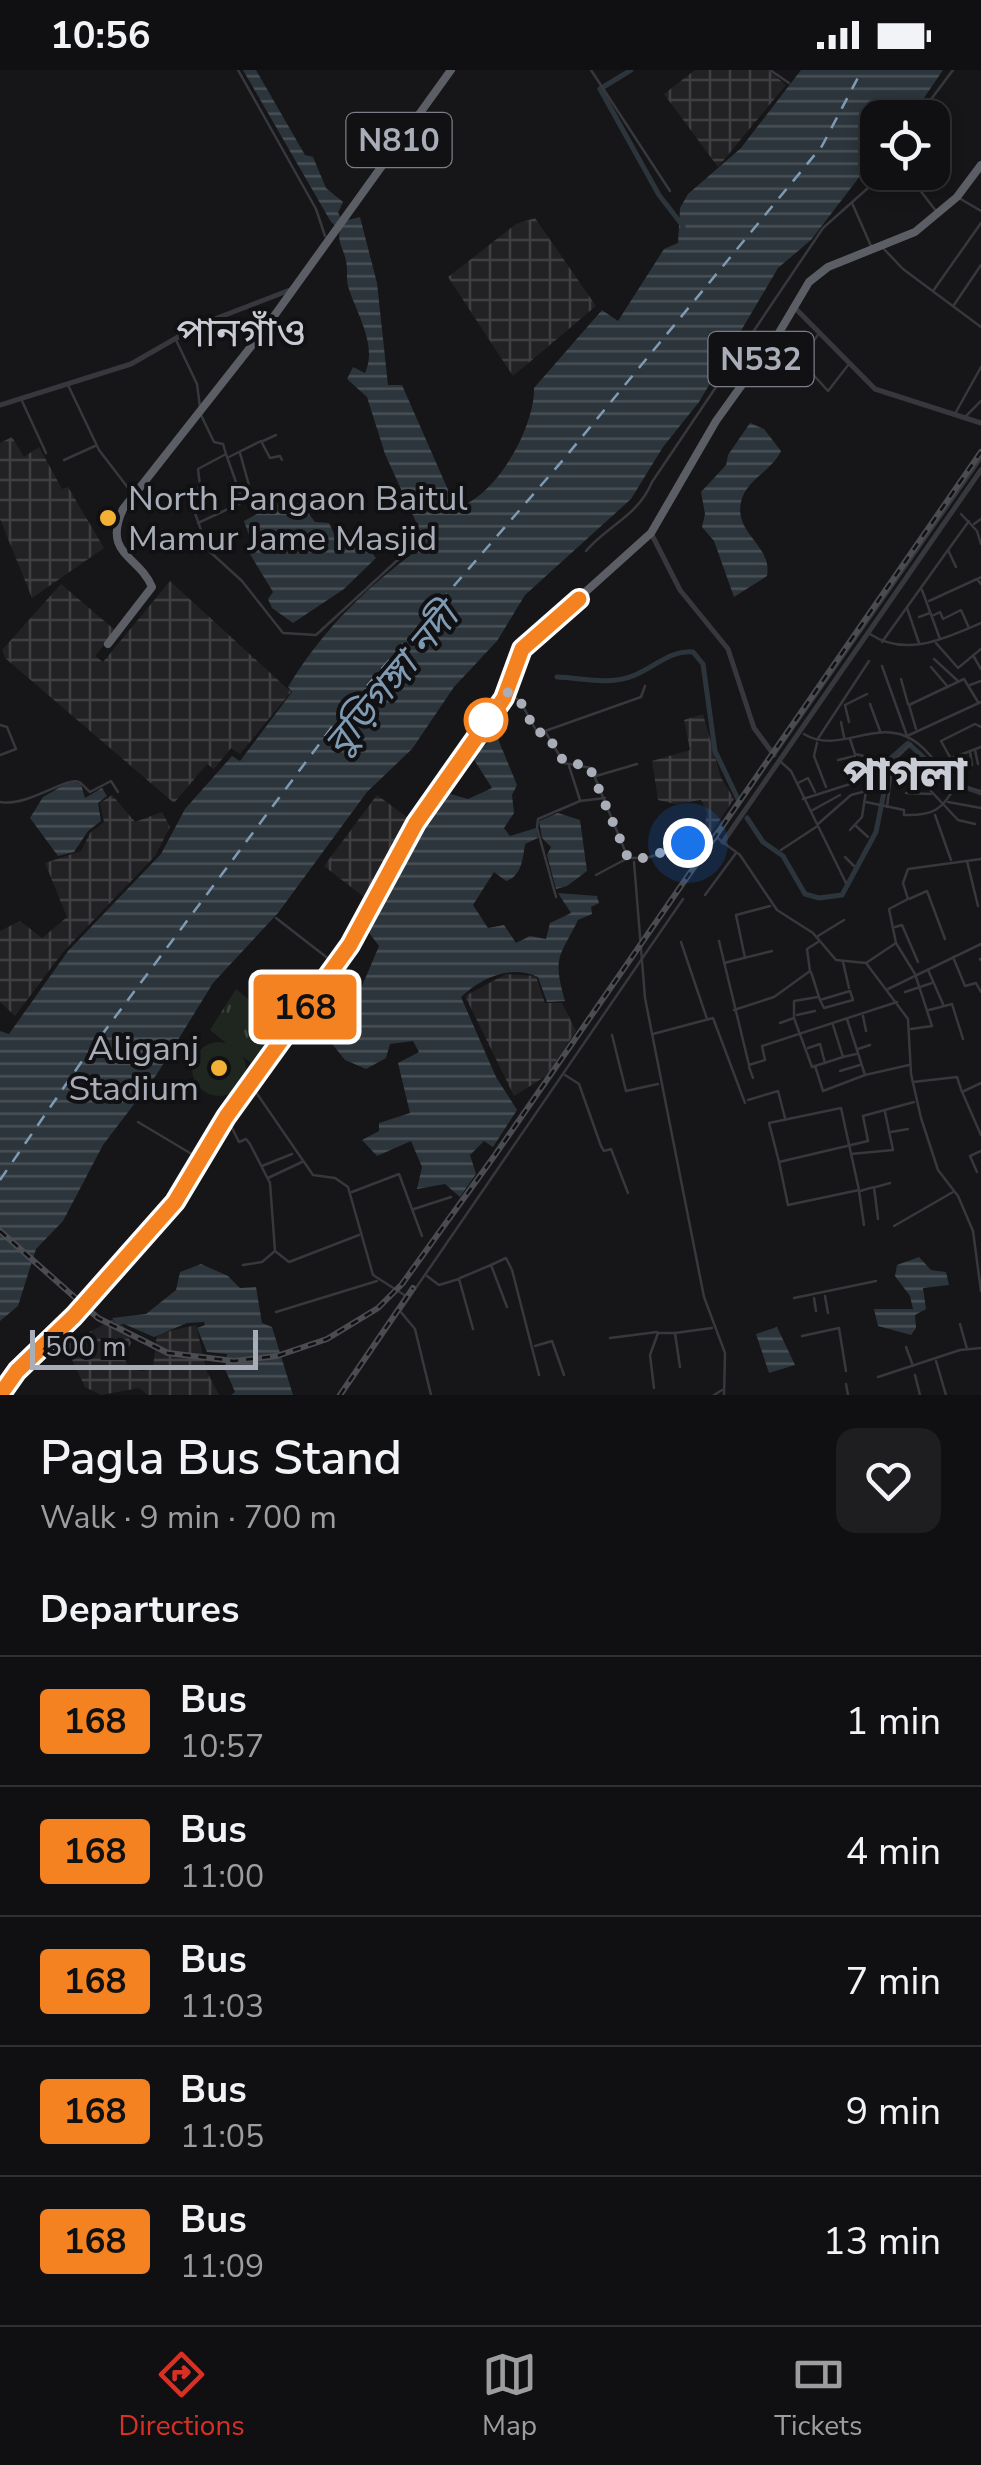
<!DOCTYPE html>
<meta charset="utf-8">
<style>
body{margin:0;font-family:"Nunito Sans","Noto Sans Bengali",sans-serif;background:#1e1e20;color:#f1f3f6;height:100vh;display:flex;flex-direction:column;font-size:38px;white-space:nowrap}
*{box-sizing:border-box;margin:0}
p{font-size:32px;color:#9c9d9f}
.icon{flex:none;width:55px;height:55px;fill:none;stroke:currentColor;stroke-width:2;stroke-linecap:round;stroke-linejoin:round}
.map{position:relative;height:1325px;overflow:hidden}
.side{display:flex;flex-direction:column;background:#101012;flex:1}
.side>*{flex:none}
.badge{padding:0 20px;border-radius:8px;font-size:35px;line-height:65px}
.fabs{position:absolute;left:860px;top:30px;display:grid;gap:20px}
.fabs a{display:grid;place-items:center;width:90px;height:90px;border-radius:20px;background:#101012;box-shadow:0 5px 15px #0003,0 0 0 2px #303032;font-size:50px}
.scale{position:absolute;left:30px;bottom:25px;width:228px;box-sizing:border-box;padding-left:10px;border:5px solid #a8adb8;border-top:0;font-size:28px;line-height:35px;white-space:nowrap;color:#a8adb8;-webkit-text-stroke:8px #111113;paint-order:stroke}
.you{position:absolute;width:50px;height:50px;margin:-25px;border:8px solid #fff;border-radius:50%;background:#1a73e8;box-shadow:0 0 0 15px #1a73e833}
.map>.badge{position:absolute;translate:-50% -50%;box-shadow:0 0 0 5px #fff}
h2{padding:0 40px;font-size:38px;line-height:90px}
.round{display:grid;place-items:center;flex:none;width:105px;height:105px;border-radius:20px;background:#1e1e20}
.overview{display:flex;align-items:center;justify-content:space-between;height:170px;padding:0 40px}
h1{font-size:48px;font-weight:600;line-height:75px}
ul{padding:0;list-style:none}
li{display:flex;align-items:center;gap:30px;height:130px;padding:0 40px;border-top:2px solid #303032}
li div{flex:1}
li b{display:block;font-size:38px}
li em{font-style:normal}
li .badge{min-width:110px;font-weight:700;text-align:center}
.status{display:flex;justify-content:space-between;align-items:center;height:70px;padding:0 50px;background:#101012;direction:ltr}
.status svg{height:28px;fill:currentColor}
.tabs{display:flex;justify-content:space-around;align-items:center;height:140px;border-top:2px solid #303032;background:#101012;font-size:28px;color:#9c9d9f}
.tabs a{display:grid;justify-items:center;gap:5px}
.tabs .current{color:#d93025}
.map>svg:first-child{display:block}
.industrial{fill:url(#industrial-grid)}
.grass{fill:url(#grass-tufts)}
.garden{fill:#1e261f}
.water{fill:url(#water-rules)}
.lines{fill:none;stroke-linecap:round;stroke-linejoin:round}
.canal{stroke:#2c353c;stroke-width:5}
.ferry{stroke:#7f9bb3;stroke-width:2.5;stroke-dasharray:12 10;stroke-linecap:butt}
.minor{stroke:#37383d;stroke-width:2.5}
.tertiary{stroke:#37383d;stroke-width:5}
.trunk{stroke:#5b5e65;stroke-width:8}
.rail-casing{stroke:#4a4c52;stroke-width:6}
.rail{stroke:#111113;stroke-width:2.5;stroke-dasharray:8;stroke-linecap:butt}
.line-casing{stroke:#fff;stroke-width:22}
.line{stroke:#f58220;stroke-width:15}
.walk{stroke:#a8adb8;stroke-width:10;stroke-dasharray:0 18}
.poi-dot{fill:#f2b134;stroke:#111113;stroke-width:4}
.stop-dot{fill:#fff;stroke:#f58220;stroke-width:5}
.labels{text-anchor:middle;stroke-width:8;stroke-linejoin:round;paint-order:stroke}
.shield{fill:#111113;stroke:#7b7e86;stroke-width:2.5}
.shield-label{font-size:32px;font-weight:bold;fill:#a8adb8}
.poi-label{font-size:35px;fill:#a8adb8;stroke:#111113;text-anchor:start}
.water-label{font-size:38px;font-style:italic;fill:#7f9bb3;stroke:#111113}
.quarter-label{font-size:40px;fill:#c9ccd4;stroke:#111113}
.district-label{font-size:45px;font-weight:bold;fill:#c9ccd4;stroke:#111113}
</style>
<div class="status"><b>10:56</b><svg viewBox="0 0 49 12"><path d="M0 12V9h3v3zM5 12V6h3v6zM10 12V3h3v9zM15 12V0h3v12zM26 1h20v11H26zM47 4h2v5h-2z"/></svg></div>
<div class="map">
<svg width="981" height="1325" viewBox="0 0 981 1325">
<defs>
<pattern id="industrial-grid" width="8" height="8" patternUnits="userSpaceOnUse" patternTransform="scale(2.5)"><rect width="8" height="8" fill="#222225"/><path d="M0 4h8M4 0v8" fill="none" stroke="#3f3f43"/></pattern>
<pattern id="grass-tufts" width="24" height="20" patternUnits="userSpaceOnUse" patternTransform="scale(2.5)"><rect width="24" height="20" fill="#1e261f"/><path d="M3 7l-1-3M5 7V3M7 7l1-3M15 17l-1-3M17 17v-4M19 17l1-3" fill="none" stroke="#3c433d"/></pattern>
<pattern id="water-rules" width="6" height="5" patternUnits="userSpaceOnUse" patternTransform="scale(2.5)"><rect width="6" height="5" fill="#2c353c"/><path d="M0 2.5h6" fill="none" stroke="#485056"/></pattern>
</defs>
<rect width="100%" height="100%" fill="#161618"/>
<!-- industrial -->
<g class="industrial">
<polygon points="695,0 768,0 786,15 718,97 664,24"/>
<polygon points="535,148 596,236 513,306 448,207 516,154"/>
<polygon points="12,367 24,387 39,377 62,419 68,417 104,478 32,528 0,449 0,373"/>
<polygon points="170,511 291,622 240,684 231,678 214,699 207,694 174,733 5,588 2,580 61,514 116,561 95,586 103,592"/>
<polygon points="703,644 721,708 734,729 711,763 704,760 707,742 701,730 675,734 658,730 652,691 690,680 684,650"/>
<polygon points="112,725 135,752 162,742 170,757 155,786 63,882 15,946 0,932 0,861 20,851 42,868 67,847 45,793 81,781 90,763 104,752 100,733"/>
<polygon points="377,725 411,750 370,832 324,796"/>
<polygon points="506,904 536,906 545,933 562,933 576,961 546,1006 514,1026 465,926"/>
<polygon points="112,1250 124,1256 131,1273 124,1287 129,1299 143,1301 153,1298 157,1264 196,1255 207,1302 219,1325 148,1325 139,1318 101,1325 85,1317 65,1275"/>
</g>
<!-- grass -->
<polygon class="grass" points="236,919 280,955 251,993 210,960"/>
<!-- garden -->
<circle class="garden" cx="219" cy="999" r="27"/>
<!-- water -->
<g class="water">
<path d="M 243,0 L 256,0 L 305,85 L 313,87 L 326,118 L 343,132 L 338,143 L 343,151 L 360,147 L 377,213 L 388,315 L 402,315 L 456,438 C 497,427 535,356 534,318 L 602,240 L 618,251 L 664,179 L 678,173 L 680,138 L 688,124 L 741,78 L 801,0 L 943,0 L 911,47 L 878,48 L 877,84 L 811,170 L 778,198 L 699,332 L 663,377 L 631,429 L 525,525 L 497,571 L 454,617 L 412,679 L 367,722 L 278,843 L 213,913 L 157,1004 L 103,1075 L 63,1151 L 36,1179 L 18,1236 L 0,1251 L 0,961 L 9,964 L 68,881 L 161,784 L 185,739 L 232,686 L 240,691 L 292,622 L 288,617 C 323,559 370,513 426,474 L 385,384 L 367,327 L 347,309 L 353,297 L 365,303 C 378,275 356,243 348,216 C 346,208 348,200 346,191 C 344,179 337,173 340,160 L 331,152 Z"/>
<path d="M 750,353 L 764,359 L 781,381 C 772,401 746,409 741,432 C 734,464 773,476 767,506 L 734,527 L 714,471 L 702,457 L 705,444 L 701,422 L 726,395 L 728,385 Z"/>
<polygon points="277,433 301,433 315,452 329,453 337,470 350,478 362,470 376,488 344,519 293,553 272,538 268,529 273,522 248,481 251,471 244,451"/>
<path d="M 496,664 L 517,715 L 512,725 L 514,743 L 504,758 L 510,766 L 536,758 L 538,768 L 525,774 C 523,789 521,807 506,811 L 494,802 L 473,835 L 488,858 L 504,855 L 516,873 L 530,866 L 546,869 L 550,853 L 571,843 L 558,823 L 597,826 L 599,833 L 591,837 L 592,844 L 578,850 C 560,887 552,886 565,931 L 547,932 L 538,907 C 511,894 481,908 461,927 L 496,1007 L 517,1040 L 493,1077 L 484,1071 L 470,1085 L 476,1104 L 460,1127 L 445,1114 L 417,1119 L 422,1097 L 411,1071 L 377,1086 L 362,1070 L 379,1061 L 379,1053 L 410,1043 L 398,993 L 419,982 L 413,971 L 390,974 L 386,988 L 366,999 L 345,990 L 329,970 L 331,936 L 362,916 L 379,876 L 364,856 L 416,765 L 447,723 L 468,729 L 492,718 L 473,688 Z"/>
<polygon points="71,711 81,714 85,728 102,718 107,726 98,733 101,751 88,761 74,782 58,786 30,748 43,727"/>
<polygon points="558,743 580,750 587,801 567,816 556,819 547,785 551,777 542,768 539,751"/>
<polygon points="919,1187 931,1200 946,1202 949,1215 923,1218 926,1239 915,1245 916,1258 911,1265 878,1256 874,1239 913,1239 910,1226 895,1206 897,1195"/>
<polygon points="201,1194 228,1206 240,1218 256,1217 262,1253 272,1257 293,1325 231,1325 235,1322 225,1299 227,1284 207,1282 197,1258 205,1255 204,1252 187,1253 154,1267 124,1254 117,1255 112,1248 146,1244 176,1220 180,1202"/>
<polygon points="777,1257 795,1295 769,1303 756,1264"/>
</g>
<g class="lines">
<!-- canal -->
<g class="canal">
<polyline points="631,0 600,19 659,125 683,156"/>
<path d="M 557,607 C 582,608 610,616 635,605 C 655,597 670,580 693,582 L 703,594 L 715,681 L 738,729"/>
<polyline points="747,748 763,772 783,786 805,824 819,828 842,825 876,762 891,688 908,673 950,712 981,723"/>
</g>
<!-- ferry -->
<polyline class="ferry" points="0,1110 80,994 335,653 563,390 822,76 862,0"/>
<!-- minor -->
<g class="minor">
<polyline points="238,0 316,139 325,166"/>
<polyline points="591,0 670,121"/>
<polyline points="770,0 789,13"/>
<polyline points="917,48 953,0"/>
<polyline points="906,102 936,141"/>
<polyline points="959,128 981,141"/>
<polyline points="852,133 871,176"/>
<polyline points="883,178 903,199 981,257"/>
<polyline points="933,221 981,153"/>
<polyline points="954,235 981,195"/>
<polyline points="780,268 828,321 849,294"/>
<polyline points="176,270 197,314 200,337"/>
<polyline points="801,288 820,262"/>
<polyline points="68,315 99,380 132,423"/>
<polyline points="22,331 46,383"/>
<polyline points="956,342 981,297"/>
<polyline points="201,345 214,372 223,374 226,384 198,399 200,416 189,426 208,480 242,511 283,563 316,565 415,474"/>
<polyline points="966,346 981,331"/>
<polyline points="263,371 276,365"/>
<polyline points="240,383 252,426"/>
<polyline points="229,387 261,371 270,388 280,386 282,390"/>
<polyline points="64,390 95,376"/>
<polyline points="961,444 977,461 981,474"/>
<polyline points="198,453 243,432 226,384"/>
<polyline points="974,454 981,449"/>
<path d="M 586,481 C 608,455 638,446 652,412 L 823,158 L 886,102"/>
<polyline points="956,497 948,480 969,451"/>
<polyline points="981,507 977,509 981,514"/>
<polyline points="922,520 940,569"/>
<polyline points="929,531 977,509"/>
<polyline points="907,538 919,573"/>
<polyline points="932,546 940,542 943,549 961,540 969,558"/>
<polyline points="919,547 930,543"/>
<path d="M 870,564 C 906,588 946,568 981,553"/>
<polyline points="882,572 948,480"/>
<polyline points="936,573 958,598 981,579"/>
<polyline points="974,587 981,599"/>
<polyline points="934,589 958,611"/>
<polyline points="882,596 907,666 981,632"/>
<polyline points="931,597 948,617"/>
<polyline points="901,609 908,634"/>
<polyline points="970,615 981,611"/>
<polyline points="508,623 520,631 537,662 546,663 564,693 591,698 628,788 646,788 716,767 740,785 777,840 813,863 836,890 866,893 908,949 911,1004 921,1048 938,1100 958,1126 973,1161 981,1221"/>
<polyline points="870,634 880,661"/>
<polyline points="845,635 867,624"/>
<polyline points="845,635 849,652"/>
<polyline points="841,652 844,667"/>
<polyline points="0,655 7,657 16,679 0,685"/>
<polyline points="916,659 909,635 964,609 978,632"/>
<polyline points="545,661 641,627 645,616"/>
<path d="M 804,664 C 836,684 871,652 905,666 C 935,678 941,715 981,721"/>
<polyline points="817,670 869,591"/>
<polyline points="817,673 814,686 826,717"/>
<polyline points="975,680 978,694"/>
<polyline points="970,682 972,695"/>
<polyline points="776,683 981,389"/>
<polyline points="951,689 941,671 975,654 981,657"/>
<polyline points="838,690 855,686"/>
<polyline points="781,692 791,701 846,813"/>
<polyline points="569,696 580,730"/>
<polyline points="942,698 952,688 981,677"/>
<polyline points="938,699 929,719 958,750 975,754"/>
<polyline points="949,704 957,693"/>
<polyline points="596,706 637,694"/>
<polyline points="798,713 808,708 815,722"/>
<polyline points="906,723 931,724"/>
<polyline points="803,729 872,707 864,686 855,684 850,669"/>
<path d="M 0,732 C 28,737 67,706 79,712 C 83,714 86,719 90,722 L 111,711 L 118,722"/>
<path d="M 866,732 L 904,740 L 904,745 C 933,746 943,740 957,713"/>
<polyline points="948,732 981,738"/>
<polyline points="887,737 893,691 911,674"/>
<polyline points="811,741 840,725"/>
<polyline points="935,745 951,790"/>
<polyline points="818,754 851,725 866,721 862,747 850,760"/>
<polyline points="856,756 868,767"/>
<polyline points="781,780 816,757"/>
<polyline points="845,787 854,796"/>
<polyline points="967,791 978,836"/>
<polyline points="634,792 645,928 704,1227 725,1283 724,1325"/>
<polyline points="596,805 626,789"/>
<polyline points="705,825 736,783"/>
<polyline points="556,827 537,758 538,749 580,731 605,728"/>
<polyline points="909,829 927,821 945,869"/>
<polyline points="276,848 334,893"/>
<polyline points="895,857 902,855 918,892"/>
<polyline points="818,866 844,850"/>
<polyline points="719,871 749,995 765,990 762,976 897,932"/>
<polyline points="681,872 707,949"/>
<polyline points="896,873 915,904 932,956 911,959"/>
<polyline points="953,887 965,916 976,913 981,922"/>
<polyline points="745,888 736,845 770,836"/>
<polyline points="980,889 981,890"/>
<polyline points="843,892 849,918"/>
<polyline points="724,893 772,881"/>
<polyline points="866,893 896,873 889,839 908,829 903,813 908,799 981,789"/>
<polyline points="928,900 943,934"/>
<polyline points="811,902 820,930 850,921 853,930 824,938 820,930"/>
<polyline points="888,919 981,874"/>
<polyline points="905,922 932,913"/>
<polyline points="734,940 774,927 810,901 807,879 818,872"/>
<polyline points="929,940 952,934 963,969"/>
<polyline points="797,945 815,941"/>
<polyline points="863,946 866,961"/>
<polyline points="794,947 794,931 818,927"/>
<polyline points="780,953 794,948 812,997 843,987"/>
<polyline points="833,955 843,987 856,984"/>
<polyline points="653,964 713,948 745,1033"/>
<polyline points="612,965 626,1021 658,1014"/>
<polyline points="808,978 820,974 825,993"/>
<polyline points="858,979 870,975"/>
<polyline points="815,996 823,1021 865,1005 847,949"/>
<polyline points="749,997 753,1008"/>
<polyline points="840,1001 860,995"/>
<polyline points="565,1005 579,1014 601,1076 604,1081 611,1079 628,1123"/>
<polyline points="865,1005 909,995"/>
<polyline points="913,1012 957,1007 962,1022 981,1013"/>
<polyline points="251,1015 313,1105 335,1108 348,1117 373,1205 409,1228 400,1241 415,1259 431,1325"/>
<polyline points="963,1024 981,1065"/>
<polyline points="748,1030 778,1021 785,1048"/>
<polyline points="138,1052 200,1089"/>
<polyline points="229,1052 239,1072 246,1069 250,1074 270,1113 275,1181"/>
<polyline points="891,1062 908,1059"/>
<polyline points="851,1084 893,1080 885,1042"/>
<polyline points="779,1092 769,1053 841,1038 859,1120 788,1135 779,1092 868,1071 863,1046 914,1032"/>
<polyline points="262,1096 292,1084"/>
<polyline points="977,1102 970,1086 981,1081"/>
<polyline points="268,1108 302,1092"/>
<polyline points="876,1117 890,1113"/>
<polyline points="859,1121 864,1155"/>
<polyline points="860,1121 874,1117 878,1149"/>
<polyline points="352,1122 399,1104 422,1166"/>
<polyline points="414,1139 451,1127"/>
<polyline points="894,1156 953,1122"/>
<polyline points="243,1195 262,1192 275,1181 289,1192 359,1165"/>
<polyline points="491,1195 506,1188 512,1200 539,1305"/>
<polyline points="427,1206 439,1215 459,1209 473,1259"/>
<polyline points="460,1208 491,1195 507,1237"/>
<polyline points="825,1226 828,1243"/>
<polyline points="409,1228 683,829"/>
<polyline points="794,1228 876,1211"/>
<polyline points="814,1228 816,1241"/>
<polyline points="276,1242 377,1211"/>
<polyline points="960,1254 967,1279"/>
<polyline points="802,1266 839,1258 846,1301"/>
<polyline points="610,1268 657,1262"/>
<polyline points="535,1276 552,1271 564,1305"/>
<polyline points="906,1277 913,1296"/>
<polyline points="936,1291 946,1325"/>
<polyline points="680,1297 675,1263 712,1258"/>
<polyline points="915,1305 920,1325"/>
<polyline points="878,1307 960,1280 981,1278"/>
<polyline points="846,1314 848,1325"/>
<polyline points="654,1318 650,1285 658,1263 675,1263"/>
<polyline points="342,1325 399,1242"/>
<polyline points="714,1325 722,1320"/>
</g>
<!-- tertiary -->
<g class="tertiary">
<polyline points="794,237 875,319 981,353"/>
<polyline points="0,335 131,294 199,255 290,220"/>
<polyline points="651,463 680,520 728,579 754,658 774,685"/>
<polyline points="723,772 981,400"/>
</g>
<!-- trunk -->
<g class="trunk">
<path d="M 108,574 L 152,517 C 139,485 102,485 123,439 L 264,260 L 451,0"/>
<polyline points="0,1325 175,1132 227,1047 350,875 416,753 504,628 522,579 651,463 716,351 777,266 809,212 828,197 915,162 957,127 981,95"/>
</g>
<defs>
<g id="rail">
<polyline points="0,1161 98,1248 168,1283 234,1291 277,1286 327,1269 378,1238 402,1214 495,1085 981,382"/>
<polyline points="340,1325 413,1218"/>
</g>
</defs>
<!-- rail casing -->
<use href="#rail" class="rail-casing"/>
<!-- rail -->
<use href="#rail" class="rail"/>
</g>
<g class="lines">
<defs>
<polyline id="line" points="0,1325 17,1301 74,1246 175,1132 226,1047 350,875 416,753 504,628 522,579 579,529"/>
</defs>
<!-- line casing -->
<use href="#line" class="line-casing"/>
<!-- line -->
<use href="#line" class="line"/>
<!-- walk -->
<polyline class="walk" points="486,650 507,622 520,631 536,662 546,663 564,692 589,696 628,788 646,788 688,773"/>
</g>
<!-- markers -->
<g class="poi-dot">
<circle cx="108" cy="448" r="10"/>
<circle cx="219" cy="998" r="10"/>
</g>
<circle class="stop-dot" cx="486" cy="650" r="20"/>
<g class="labels">
<!-- shield labels -->
<g class="shield">
<rect x="346.5" y="43" width="105" height="54" rx="8"/>
<rect x="708.5" y="262" width="105" height="54" rx="8"/>
</g>
<g class="shield-label">
<text x="399" y="81">N810</text>
<text x="761" y="300">N532</text>
</g>
<!-- poi labels -->
<g class="poi-label">
<text x="128" y="440">North Pangaon Baitul<tspan x="128" dy="40">Mamur Jame Masjid</tspan></text>
<text x="199" y="990" text-anchor="end">Aliganj<tspan x="199" dy="40">Stadium</tspan></text>
</g>
<!-- water labels -->
<g class="water-label">
<text transform="translate(391 610) rotate(-50)" y="13">বুড়িগঙ্গা নদী</text>
</g>
<!-- quarter labels -->
<g class="quarter-label">
<text x="241" y="276">পানগাঁও</text>
</g>
<!-- district labels -->
<g class="district-label">
<text x="905" y="720">পাগলা</text>
</g>
</g>
</svg>
<div class="fabs">
<a><svg class="icon" aria-label="locate" viewBox="0 0 24 24"><circle cx="12" cy="12" r="6"/><path d="M12 2v4M12 18v4M2 12h4M18 12h4"/></svg></a>
</div>
<div class="scale">500 m</div>
<div class="you" style="left:688px;top:773px"></div>
<b class="badge" style="left:305px;top:937px;background:#f58220;color:#111">168</b>
</div>
<section class="side">
<div class="overview"><div><h1>Pagla Bus Stand</h1><p>Walk · 9 min · 700 m</p></div><a class="round"><svg class="icon" aria-label="heart" viewBox="0 0 24 24"><path d="M12 20l-8-8c-3-5 5-10 8-4 3-6 11-1 8 4z"/></svg></a></div>
<h2>Departures</h2>
<ul>
<li><span class="badge" style="background:#f58220;color:#111">168</span><div><b>Bus</b><p>10:57</p></div><em>1 min</em></li>
<li><span class="badge" style="background:#f58220;color:#111">168</span><div><b>Bus</b><p>11:00</p></div><em>4 min</em></li>
<li><span class="badge" style="background:#f58220;color:#111">168</span><div><b>Bus</b><p>11:03</p></div><em>7 min</em></li>
<li><span class="badge" style="background:#f58220;color:#111">168</span><div><b>Bus</b><p>11:05</p></div><em>9 min</em></li>
<li><span class="badge" style="background:#f58220;color:#111">168</span><div><b>Bus</b><p>11:09</p></div><em>13 min</em></li>
</ul>
</section>
<nav class="tabs">
<a class="current"><svg class="icon" aria-label="directions" viewBox="0 0 24 24"><path d="M12 3l9 9-9 9-9-9zM9 14v-3h6M13 9l2 2-2 2"/></svg>Directions</a>
<a><svg class="icon" aria-label="map" viewBox="0 0 24 24"><path d="M3 6l6-2 6 2 6-2v14l-6 2-6-2-6 2zM9 4v14M15 6v14"/></svg>Map</a>
<a><svg class="icon" aria-label="tickets" viewBox="0 0 24 24"><path d="M3 7h18v10H3zM15 7v10"/></svg>Tickets</a>
</nav>
